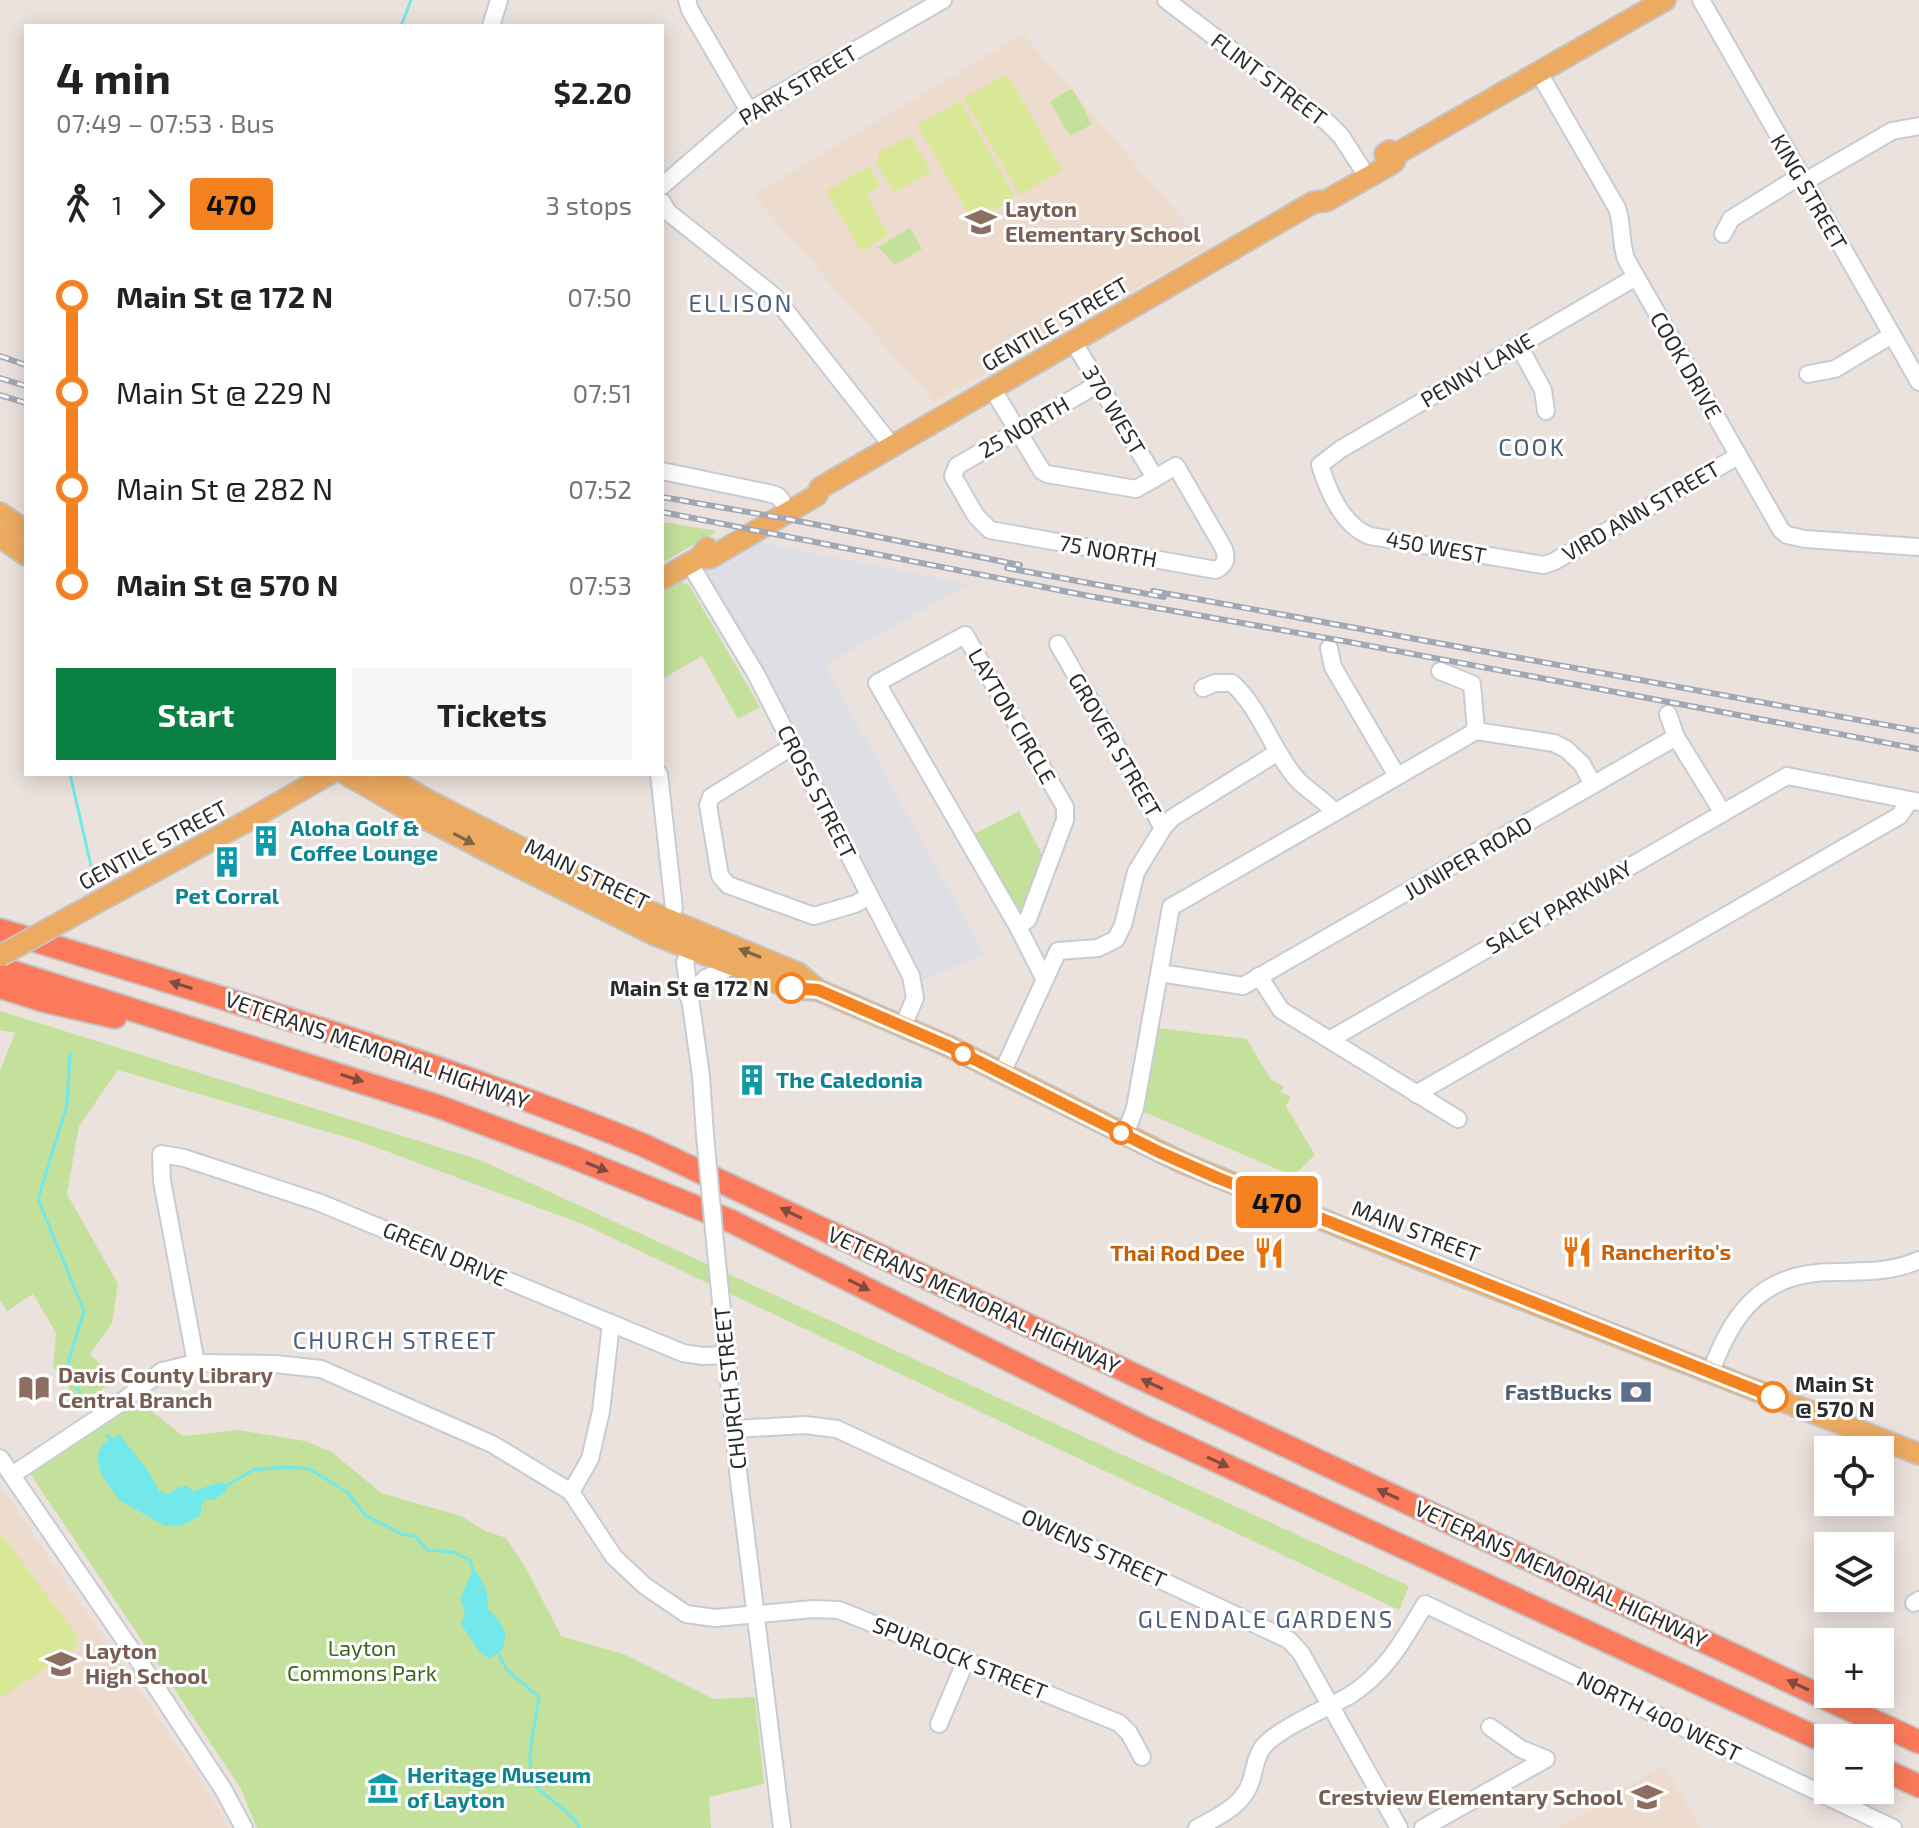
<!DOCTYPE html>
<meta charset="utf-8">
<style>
body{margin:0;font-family:"Exo 2",sans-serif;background:#f6f6f6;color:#222;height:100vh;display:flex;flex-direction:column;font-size:30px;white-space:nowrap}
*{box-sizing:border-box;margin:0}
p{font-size:26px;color:#767676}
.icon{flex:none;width:44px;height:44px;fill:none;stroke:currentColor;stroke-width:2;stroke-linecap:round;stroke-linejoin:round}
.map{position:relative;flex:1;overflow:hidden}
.drawer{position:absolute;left:24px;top:24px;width:640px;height:752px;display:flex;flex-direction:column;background:#fff;border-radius:0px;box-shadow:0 4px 20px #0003}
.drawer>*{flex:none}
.badge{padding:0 16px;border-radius:6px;font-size:28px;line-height:52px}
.controls{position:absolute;left:1814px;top:1436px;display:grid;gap:16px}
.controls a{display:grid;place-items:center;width:80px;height:80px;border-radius:0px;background:#fff;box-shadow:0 4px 20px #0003;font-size:40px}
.map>.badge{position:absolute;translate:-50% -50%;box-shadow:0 0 0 4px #fff}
.legs{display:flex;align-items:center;gap:12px;height:88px;padding:0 32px;font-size:26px}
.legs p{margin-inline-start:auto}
.overview{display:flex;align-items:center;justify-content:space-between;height:136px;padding:0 32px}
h1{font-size:44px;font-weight:700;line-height:60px}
.action{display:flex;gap:16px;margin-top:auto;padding:16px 32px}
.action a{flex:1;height:92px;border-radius:0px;background:#0b8043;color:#fff;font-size:32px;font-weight:700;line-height:92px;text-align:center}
.action a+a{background:#f6f6f6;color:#222}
ul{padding:0 32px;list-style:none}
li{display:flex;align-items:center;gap:28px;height:96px;font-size:30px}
li i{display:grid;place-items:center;width:12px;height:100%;margin:0 10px;background:currentColor}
li i::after{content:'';width:20px;height:20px;margin:-10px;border:6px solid;border-radius:50%;background:#fff}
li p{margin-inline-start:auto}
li:first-child i{background:linear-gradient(#0000 50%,currentColor 0)}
li:last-child i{background:linear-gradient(currentColor 50%,#0000 0)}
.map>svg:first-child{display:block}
.industrial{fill:#dedee5}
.education{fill:#eddbcd}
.green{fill:#c4e19b}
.pitch{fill:#d9e897}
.water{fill:#73e8eb}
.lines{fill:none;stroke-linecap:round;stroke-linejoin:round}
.stream{stroke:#73e8eb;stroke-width:3}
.minor-casing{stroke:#c6ccd4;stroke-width:20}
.major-casing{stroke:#c4c4c4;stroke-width:24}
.highway-casing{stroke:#c4c4c4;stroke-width:26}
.minor{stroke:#fff;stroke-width:16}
.major{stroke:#edab62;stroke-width:20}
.highway{stroke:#fa7a5b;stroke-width:22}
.rail-casing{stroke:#a0a8b5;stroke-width:6}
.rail{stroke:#fff;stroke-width:3;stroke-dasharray:9;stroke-linecap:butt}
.minor-bridge-casing{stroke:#c6ccd4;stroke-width:20;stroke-linecap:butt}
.major-bridge-casing{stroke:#c4c4c4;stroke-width:24;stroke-linecap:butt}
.minor-bridge{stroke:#fff;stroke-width:16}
.major-bridge{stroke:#edab62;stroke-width:20}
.oneway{fill:#826544}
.oneway2{fill:#7e4b3e}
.line-1-casing{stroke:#fff;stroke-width:18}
.line-1{stroke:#f58220;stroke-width:12}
.stop-1-dot{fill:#fff;stroke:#f58220;stroke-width:4}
.labels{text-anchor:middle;stroke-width:6;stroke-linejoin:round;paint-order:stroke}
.street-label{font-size:22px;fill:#2b2b2b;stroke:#fff}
.education-label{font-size:22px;font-weight:bold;fill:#785e54;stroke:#fff;text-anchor:start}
.culture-label{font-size:22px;font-weight:bold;fill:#0d838f;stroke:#fff;text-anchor:start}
.stop-label{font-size:22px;font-weight:bold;fill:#2b2b2b;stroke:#fff;text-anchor:end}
.food-label{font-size:22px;font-weight:bold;fill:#c56008;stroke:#fff;text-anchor:start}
.service-label{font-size:22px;font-weight:bold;fill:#4e5e75;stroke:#fff;text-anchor:end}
.park-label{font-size:22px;fill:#3d661c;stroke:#fff}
.neighbourhood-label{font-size:24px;letter-spacing:2px;fill:#4c5f7a;stroke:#fff}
</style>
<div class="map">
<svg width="1919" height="1828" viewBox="0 0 1919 1828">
<rect width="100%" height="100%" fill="#ece2dd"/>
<!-- industrial -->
<polygon class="industrial" points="747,540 969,584 825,665 985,955 918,982 698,569"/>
<!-- education -->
<g class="education">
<polygon points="1023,34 1208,248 934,402 753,195"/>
<polygon points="0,1485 205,1787 229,1828 0,1828"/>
<polygon points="1665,1765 1700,1828 1558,1828"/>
</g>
<!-- green -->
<g class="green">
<polygon points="1072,88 1092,124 1070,136 1050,102"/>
<polygon points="910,228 922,249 895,265 878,247"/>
<polygon points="662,522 717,531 662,563"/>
<polygon points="681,582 689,585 760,707 738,719 702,656 662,679 662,592"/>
<polygon points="1019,811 1044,858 1024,910 1020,913 1016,913 972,835"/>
<polygon points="0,1011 480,1160 1409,1586 1399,1610 587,1226 362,1142 118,1070 79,1126 67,1194 118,1284 112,1323 90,1354 115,1379 81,1405 53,1367 56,1333 33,1294 7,1311 0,1300 0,1071 15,1033 0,1030"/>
<polygon points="1159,1028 1247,1039 1271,1080 1284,1086 1281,1092 1291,1097 1286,1106 1315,1155 1293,1176 1142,1111"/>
<polygon points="135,1398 183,1436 238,1430 305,1441 332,1452 381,1493 461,1516 485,1531 506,1538 526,1568 561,1636 626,1655 714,1699 755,1697 764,1784 709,1797 711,1828 257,1828 240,1787 27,1469"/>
</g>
<!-- pitch -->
<g class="pitch">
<polygon points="1007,74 1062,170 1020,195 964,98"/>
<polygon points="960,101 1015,197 973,222 917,125"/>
<polygon points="911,136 931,172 894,193 876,162 880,151"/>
<polygon points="869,166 880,186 866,195 889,235 861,251 826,191"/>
<polygon points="0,1532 78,1637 75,1649 0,1698"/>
</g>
<!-- water -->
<g class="water">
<polygon points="119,1434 149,1472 159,1491 168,1494 179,1487 187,1486 193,1491 221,1482 227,1485 226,1492 213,1500 206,1500 202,1504 200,1516 183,1525 165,1526 119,1500 102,1476 97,1458 102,1444"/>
<polygon points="478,1573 487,1592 488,1609 501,1623 506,1636 502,1650 489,1659 479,1651 461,1624 465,1612 460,1599 471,1574"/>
</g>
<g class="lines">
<!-- stream -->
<g class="stream">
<polyline points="401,26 411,0"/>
<polyline points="70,774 92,870"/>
<polyline points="70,1053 67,1105 38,1199 84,1311 67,1367 80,1392"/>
<polyline points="107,1435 112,1441"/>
<polyline points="226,1486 253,1470 284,1467 310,1469 348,1493 365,1515 401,1534 415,1536 427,1550 453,1552 470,1560 475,1577"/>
<path d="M 497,1651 L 507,1670 L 539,1697 C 537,1721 520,1770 539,1789 C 552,1803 570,1810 580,1828"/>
</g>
<defs>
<g id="minor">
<polyline points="687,0 690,10 749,111"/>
<polyline points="1166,0 1328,123 1341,136 1361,167"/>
<polyline points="1701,0 1919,382"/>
<polyline points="491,26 499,0"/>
<path d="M 1539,73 L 1617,208 C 1623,225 1620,241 1626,259 L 1781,530 L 1787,535 L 1805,539 L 1919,547"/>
<polyline points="1804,182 1892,131 1919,126"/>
<polyline points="662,186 749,111 943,0"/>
<polyline points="662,202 668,212 774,296 892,446"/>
<polyline points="1723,234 1731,219 1800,176"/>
<path d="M 1636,277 L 1341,449 L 1320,465 C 1328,491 1343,526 1370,536 L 1543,565 L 1553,562 L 1738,456"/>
<polyline points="1073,341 1155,478"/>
<polyline points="1519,346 1543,390 1546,411"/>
<polyline points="1808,374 1835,369 1892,335"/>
<path d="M 992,388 L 1042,471 L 1047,474 L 1136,489 L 1176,466 L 1224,549 C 1227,560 1226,564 1216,570 L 990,530 L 976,516 L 953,476 L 957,466 L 1098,384"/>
<polyline points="662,471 768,493 778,496 782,501"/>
<polyline points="690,564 756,674 911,976 915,998 903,1026"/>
<polyline points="1329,648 1333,667 1397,776"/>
<polyline points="1440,671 1472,684 1476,731"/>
<path d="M 1203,688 L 1215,683 L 1232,683 C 1261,709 1271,749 1296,778 C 1307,791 1324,799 1334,812"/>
<polyline points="1668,714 1676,737 1723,813"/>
<polyline points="793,746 711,797 708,805 720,876 728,885 814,916 855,904 870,896"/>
<polyline points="659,774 674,908 669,920"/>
<polyline points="1163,828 1172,818 1278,752"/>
<polyline points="1018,927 1028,919 1065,820 1065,807 965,635 877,683 1018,927 1044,978"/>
<polyline points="691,950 685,962 701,1076 705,1135"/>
<polyline points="1160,973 1243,986 1676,737"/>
<polyline points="1259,976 1281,1010 1458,1119"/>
<polyline points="688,996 706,978 733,966"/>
<polyline points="1331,1039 1787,776 1919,802"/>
<polyline points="1002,1073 1058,951 1098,948 1116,939 1123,925 1136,872 1163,828 1058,644"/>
<polyline points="1416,1094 1899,816 1910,801"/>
<polyline points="1125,1135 1135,1108 1171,907 1476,731 1554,743 1566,749 1582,764 1593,785"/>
<polyline points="716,1252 739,1480 782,1828"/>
<polyline points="196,1363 162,1181 161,1154 184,1158 318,1202 683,1353 703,1356 727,1355"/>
<path d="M 1711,1372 C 1733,1310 1764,1272 1834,1272 C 1865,1271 1890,1273 1919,1260"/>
<polyline points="735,1429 805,1425 837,1429 1289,1640 1301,1653 1399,1828"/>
<polyline points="0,1458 143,1667 223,1789 244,1828"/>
<polyline points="12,1475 119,1404 162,1371 196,1363 275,1364 321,1369 492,1444 571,1492 614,1557 645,1586 686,1614 715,1618 813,1609 839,1610 1119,1723 1129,1733 1142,1757"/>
<polyline points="571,1492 590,1459 601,1411 611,1324"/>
<polyline points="1914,1603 1919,1600"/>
<polyline points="939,1724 966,1660"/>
<polyline points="1490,1727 1521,1749 1546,1759"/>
<path d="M 1197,1828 C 1219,1816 1243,1806 1251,1781 C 1255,1770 1255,1757 1263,1747 C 1279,1728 1325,1709 1347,1697 C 1384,1675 1404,1640 1425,1604 L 1893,1828"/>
<polyline points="1423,1828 1546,1759"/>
</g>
<g id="major">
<polyline points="1385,154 1389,151 1398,153 1665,0"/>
<polyline points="0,513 26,531"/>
<polyline points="0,537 26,555"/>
<polyline points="699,558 710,558 817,495 820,488 1314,202 1326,201 1386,167 1394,162 1398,153"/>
<polyline points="662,579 699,558 707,548"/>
<polyline points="346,774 405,808 489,852 653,934 790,988 818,990"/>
<polyline points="382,774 427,800 636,906 798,973 818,990 948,1046 1181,1162 1414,1257 1919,1454"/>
<polyline points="72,916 249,820 329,774"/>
</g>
<g id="highway">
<path d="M 0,930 C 216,996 433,1059 643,1145 L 1919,1742"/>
<polyline points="0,968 437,1106 568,1155 733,1222 1143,1427 1828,1743"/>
<polyline points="0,987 45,1001 115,1017"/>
<polyline points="1880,1768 1919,1786"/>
</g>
</defs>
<!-- minor casing -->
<use href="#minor" class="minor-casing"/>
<!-- major casing -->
<use href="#major" class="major-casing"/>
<!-- highway casing -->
<use href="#highway" class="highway-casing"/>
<!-- minor -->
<use href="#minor" class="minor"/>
<!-- major -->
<use href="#major" class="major"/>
<!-- highway -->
<use href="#highway" class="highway"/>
<defs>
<g id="rail">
<polyline points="0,356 26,365"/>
<polyline points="0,378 26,386"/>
<polyline points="0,395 26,403"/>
<polyline points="662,497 788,519 1020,565"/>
<polyline points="662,512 1089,596 1349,642 1919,749"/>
<polyline points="1007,568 1164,597"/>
<polyline points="1153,591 1919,731"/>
</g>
</defs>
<!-- rail casing -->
<use href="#rail" class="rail-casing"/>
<!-- rail -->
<use href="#rail" class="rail"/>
<defs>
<polyline id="minor-bridge" points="705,1135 716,1252"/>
<polyline id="major-bridge" points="0,956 72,916"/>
</defs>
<!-- minor-bridge casing -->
<use href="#minor-bridge" class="minor-bridge-casing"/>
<!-- major-bridge casing -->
<use href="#major-bridge" class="major-bridge-casing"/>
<!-- minor-bridge -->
<use href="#minor-bridge" class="minor-bridge"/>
<!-- major-bridge -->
<use href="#major-bridge" class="major-bridge"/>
</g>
<!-- one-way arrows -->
<defs><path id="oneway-solid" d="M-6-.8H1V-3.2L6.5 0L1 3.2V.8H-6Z" transform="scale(2)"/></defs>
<g class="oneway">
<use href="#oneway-solid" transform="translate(464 839) rotate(28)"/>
<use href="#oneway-solid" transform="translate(750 953) rotate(-158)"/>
</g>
<g class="oneway2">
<use href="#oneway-solid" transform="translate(181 985) rotate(-163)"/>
<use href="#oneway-solid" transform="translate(352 1078) rotate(18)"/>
<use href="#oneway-solid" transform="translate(597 1167) rotate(22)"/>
<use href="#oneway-solid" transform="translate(791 1213) rotate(-154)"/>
<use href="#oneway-solid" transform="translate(859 1285) rotate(27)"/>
<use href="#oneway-solid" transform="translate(1152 1384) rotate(-155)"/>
<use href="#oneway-solid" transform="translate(1218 1462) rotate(25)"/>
<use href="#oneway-solid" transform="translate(1388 1494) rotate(-155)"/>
<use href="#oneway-solid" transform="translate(1798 1685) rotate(-155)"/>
</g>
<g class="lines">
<defs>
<polyline id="line-1" points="791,988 818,990 948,1046 1159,1152 1218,1178 1773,1397"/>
</defs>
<!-- line-1 casing -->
<use href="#line-1" class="line-1-casing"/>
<!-- line-1 -->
<use href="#line-1" class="line-1"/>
</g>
<!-- icons -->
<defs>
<symbol id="school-bare" viewBox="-9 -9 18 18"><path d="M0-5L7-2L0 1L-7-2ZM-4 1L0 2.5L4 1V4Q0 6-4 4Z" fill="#8d6e63" stroke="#fff" stroke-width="2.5" paint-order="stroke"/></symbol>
<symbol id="building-bare" viewBox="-9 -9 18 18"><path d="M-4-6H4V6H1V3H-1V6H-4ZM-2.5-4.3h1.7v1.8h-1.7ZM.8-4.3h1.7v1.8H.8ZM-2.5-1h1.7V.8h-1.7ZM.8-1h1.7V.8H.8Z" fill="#0f9aa8" stroke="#fff" stroke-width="2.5" paint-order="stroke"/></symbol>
<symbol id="restaurant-bare" viewBox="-9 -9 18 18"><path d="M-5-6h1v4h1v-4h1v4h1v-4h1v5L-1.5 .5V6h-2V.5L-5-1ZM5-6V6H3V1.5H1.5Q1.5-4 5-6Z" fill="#e8710a" stroke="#fff" stroke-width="2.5" paint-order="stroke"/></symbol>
<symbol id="library-bare" viewBox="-9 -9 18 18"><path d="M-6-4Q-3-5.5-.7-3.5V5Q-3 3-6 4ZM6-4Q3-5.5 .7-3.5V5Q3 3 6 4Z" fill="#8d6e63" stroke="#fff" stroke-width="2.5" paint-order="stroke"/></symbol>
<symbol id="bank-bare" viewBox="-9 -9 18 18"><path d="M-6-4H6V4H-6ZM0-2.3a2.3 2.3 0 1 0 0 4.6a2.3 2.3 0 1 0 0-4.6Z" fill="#5c6f8a" stroke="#fff" stroke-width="2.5" paint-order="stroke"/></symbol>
<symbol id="museum-bare" viewBox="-9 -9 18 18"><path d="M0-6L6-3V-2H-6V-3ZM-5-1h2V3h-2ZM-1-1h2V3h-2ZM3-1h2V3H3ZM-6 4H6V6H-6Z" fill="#0f9aa8" stroke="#fff" stroke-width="2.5" paint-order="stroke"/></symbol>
</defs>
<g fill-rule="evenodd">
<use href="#school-bare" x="959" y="200" width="44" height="44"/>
<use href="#building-bare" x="244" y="819" width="44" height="44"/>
<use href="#building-bare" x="205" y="840" width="44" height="44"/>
<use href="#building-bare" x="730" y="1058" width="44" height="44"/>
<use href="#restaurant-bare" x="1555" y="1230" width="44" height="44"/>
<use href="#restaurant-bare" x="1247" y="1231" width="44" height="44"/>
<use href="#library-bare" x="12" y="1366" width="44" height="44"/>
<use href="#bank-bare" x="1614" y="1370" width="44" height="44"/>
<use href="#school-bare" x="39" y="1642" width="44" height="44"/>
<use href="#museum-bare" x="361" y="1766" width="44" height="44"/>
<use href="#school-bare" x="1625" y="1775" width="44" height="44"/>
</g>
<!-- markers -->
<g class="stop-1-dot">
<circle cx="791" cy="988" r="14"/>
<circle cx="963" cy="1054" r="10"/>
<circle cx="1121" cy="1133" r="10"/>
<circle cx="1773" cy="1397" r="14"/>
</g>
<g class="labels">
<!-- street labels -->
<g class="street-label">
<text transform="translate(1269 79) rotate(37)" y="8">FLINT STREET</text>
<text transform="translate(798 85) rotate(-31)" y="8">PARK STREET</text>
<text transform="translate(1809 192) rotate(60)" y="8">KING STREET</text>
<text transform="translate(1055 324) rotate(-30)" y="8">GENTILE STREET</text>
<text transform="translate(1686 365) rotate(60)" y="8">COOK DRIVE</text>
<text transform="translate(1477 370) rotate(-30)" y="8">PENNY LANE</text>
<text transform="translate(1114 410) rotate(59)" y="8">370 WEST</text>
<text transform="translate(1024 427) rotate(-30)" y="8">25 NORTH</text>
<text transform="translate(1641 511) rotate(-30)" y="8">VIRD ANN STREET</text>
<text transform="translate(1436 547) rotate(10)" y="8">450 WEST</text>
<text transform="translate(1108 551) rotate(10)" y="8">75 NORTH</text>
<text transform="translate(1012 716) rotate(60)" y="8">LAYTON CIRCLE</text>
<text transform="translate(1115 745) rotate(60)" y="8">GROVER STREET</text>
<text transform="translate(817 792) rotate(63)" y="8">CROSS STREET</text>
<text transform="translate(153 845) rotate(-28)" y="8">GENTILE STREET</text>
<text transform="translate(1468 858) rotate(-30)" y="8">JUNIPER ROAD</text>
<text transform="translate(587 874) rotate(26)" y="8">MAIN STREET</text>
<text transform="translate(1559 907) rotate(-30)" y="8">SALEY PARKWAY</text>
<text transform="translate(377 1050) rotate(19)" y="8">VETERANS MEMORIAL HIGHWAY</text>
<text transform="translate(1416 1231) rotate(21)" y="8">MAIN STREET</text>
<text transform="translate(445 1254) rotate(23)" y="8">GREEN DRIVE</text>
<text transform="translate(974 1300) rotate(25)" y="8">VETERANS MEMORIAL HIGHWAY</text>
<text transform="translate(730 1388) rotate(-96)" y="8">CHURCH STREET</text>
<text transform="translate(1094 1548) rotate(25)" y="8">OWENS STREET</text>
<text transform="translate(1561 1574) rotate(25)" y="8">VETERANS MEMORIAL HIGHWAY</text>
<text transform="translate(960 1658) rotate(22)" y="8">SPURLOCK STREET</text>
<text transform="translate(1659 1716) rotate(26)" y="8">NORTH 400 WEST</text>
</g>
<!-- education labels -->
<g class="education-label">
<text x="1005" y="217">Layton<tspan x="1005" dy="25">Elementary School</tspan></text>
<text x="58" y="1383">Davis County Library<tspan x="58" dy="25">Central Branch</tspan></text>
<text x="85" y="1659">Layton<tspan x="85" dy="25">High School</tspan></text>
<text x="1623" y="1805" text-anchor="end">Crestview Elementary School</text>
</g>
<!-- culture labels -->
<g class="culture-label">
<text x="290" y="836">Aloha Golf &amp;<tspan x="290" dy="25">Coffee Lounge</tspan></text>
<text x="227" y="904" text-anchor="middle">Pet Corral</text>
<text x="776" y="1088">The Caledonia</text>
<text x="407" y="1783">Heritage Museum<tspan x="407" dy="25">of Layton</tspan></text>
</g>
<!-- stop labels -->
<g class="stop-label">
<text x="769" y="996">Main St @ 172 N</text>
<text x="1795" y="1392" text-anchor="start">Main St<tspan x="1795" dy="25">@ 570 N</tspan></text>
</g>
<!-- food labels -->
<g class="food-label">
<text x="1601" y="1260">Rancherito's</text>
<text x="1245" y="1261" text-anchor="end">Thai Rod Dee</text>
</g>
<!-- service labels -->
<g class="service-label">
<text x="1612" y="1400">FastBucks</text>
</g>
<!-- park labels -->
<g class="park-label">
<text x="362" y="1656">Layton<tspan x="362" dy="25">Commons Park</tspan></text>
</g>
<!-- neighbourhood labels -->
<g class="neighbourhood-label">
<text x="741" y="312">ELLISON</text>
<text x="1532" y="456">COOK</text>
<text x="395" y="1349">CHURCH STREET</text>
<text x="1266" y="1628">GLENDALE GARDENS</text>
</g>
</g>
</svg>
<div class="controls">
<a><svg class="icon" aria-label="locate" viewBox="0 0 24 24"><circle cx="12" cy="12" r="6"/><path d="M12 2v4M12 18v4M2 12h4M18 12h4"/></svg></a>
<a><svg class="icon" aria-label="layers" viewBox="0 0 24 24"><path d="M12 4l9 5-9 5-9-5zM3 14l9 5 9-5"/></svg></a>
<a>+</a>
<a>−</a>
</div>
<b class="badge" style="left:1277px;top:1202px;background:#f58220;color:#111">470</b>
<section class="drawer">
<div class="overview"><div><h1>4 min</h1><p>07:49 – 07:53 · Bus</p></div><b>$2.20</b></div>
<div class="legs"><svg class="icon" aria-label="walk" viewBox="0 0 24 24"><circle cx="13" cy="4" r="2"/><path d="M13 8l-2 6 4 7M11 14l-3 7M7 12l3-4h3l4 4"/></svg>1<svg class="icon" aria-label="forward" viewBox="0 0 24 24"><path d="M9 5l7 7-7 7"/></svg><b class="badge" style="background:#f58220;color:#111">470</b><p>3 stops</p></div>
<ul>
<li><i style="color:#f58220"></i><b>Main St @ 172 N</b><p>07:50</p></li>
<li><i style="color:#f58220"></i><span>Main St @ 229 N</span><p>07:51</p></li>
<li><i style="color:#f58220"></i><span>Main St @ 282 N</span><p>07:52</p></li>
<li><i style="color:#f58220"></i><b>Main St @ 570 N</b><p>07:53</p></li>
</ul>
<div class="action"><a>Start</a><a>Tickets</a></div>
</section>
</div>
